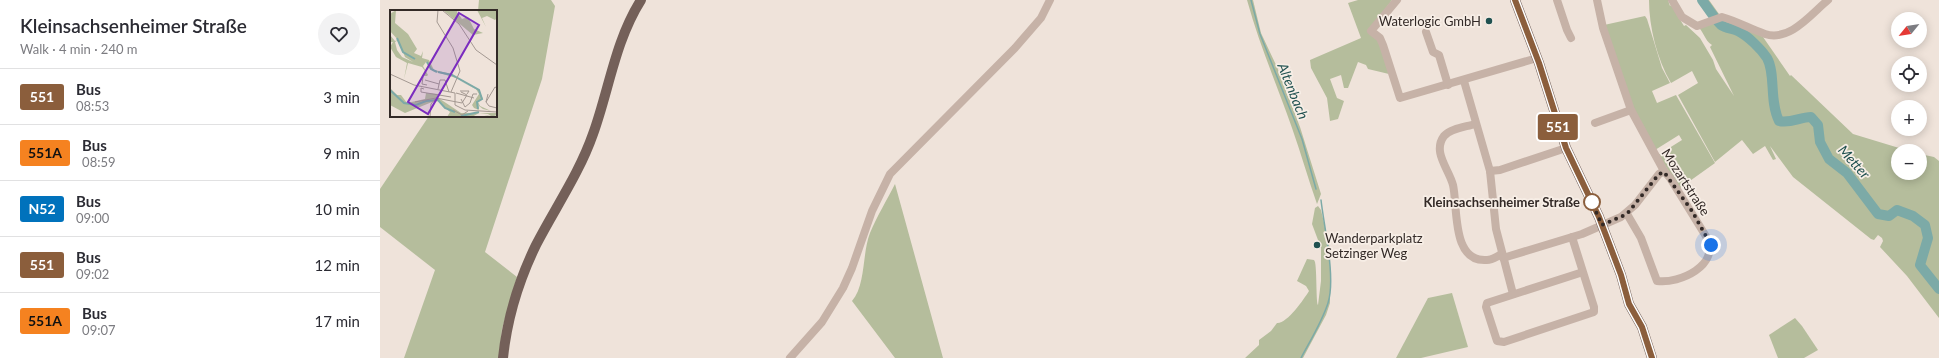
<!DOCTYPE html>
<meta charset="utf-8">
<style>
body{margin:0;font-family:Lato,sans-serif;background:#f2f2f3;color:#2b2b33;height:100vh;display:flex;flex-direction:column;font-size:15px;white-space:nowrap}
*{box-sizing:border-box;margin:0}
p{font-size:13px;color:#7c7c81}
.icon{flex:none;width:22px;height:22px;fill:none;stroke:currentColor;stroke-width:2;stroke-linecap:round;stroke-linejoin:round}
.map{position:relative;flex:1;overflow:hidden}
.sheet{display:flex;flex-direction:column;background:#fff;width:380px}
.sheet>*{flex:none}
.badge{padding:0 8px;border-radius:3px;font-size:14px;line-height:26px}
.needle{width:26px;rotate:240deg}
.fabs{position:absolute;left:1511px;top:12px;display:grid;gap:8px}
.fabs a{display:grid;place-items:center;width:36px;height:36px;border-radius:50%;background:#fff;box-shadow:0 2px 10px #0003;font-size:20px}
.you{position:absolute;width:20px;height:20px;margin:-10px;border:3px solid #fff;border-radius:50%;background:#1a73e8;box-shadow:0 0 0 6px #1a73e833}
.map>.badge{position:absolute;translate:-50% -50%;box-shadow:0 0 0 2px #fff}
.round{display:grid;place-items:center;flex:none;width:42px;height:42px;border-radius:21px;background:#f2f2f3}
.summary{display:flex;align-items:center;justify-content:space-between;height:68px;padding:0 20px}
h1{font-size:19px;font-weight:600;line-height:30px}
ul{padding:0;list-style:none}
li{display:flex;align-items:center;gap:12px;height:56px;padding:0 20px;border-top:1px solid #e1e1e2}
li div{flex:1}
li b{display:block;font-size:15px}
li em{font-style:normal}
li .badge{min-width:44px;font-weight:700;text-align:center}
main{display:flex;flex:1;min-height:0}
.map>svg:first-child{display:block}
.green{fill:#b5bd9c}
.lines{fill:none;stroke-linecap:round;stroke-linejoin:round}
.stream{stroke:#7caaa7;stroke-width:1.5}
.river{stroke:#7caaa7;stroke-width:10}
.minor{stroke:#c6b2a7;stroke-width:8}
.major{stroke:#746059;stroke-width:10}
.line-casing{stroke:#fff;stroke-width:9}
.line{stroke:#8b5e3c;stroke-width:6}
.walk{stroke:#332a27;stroke-width:4;stroke-dasharray:0 7.2}
.poi-dot{fill:#205150;stroke:#f7eee6;stroke-width:1.5}
.stop-dot{fill:#fff;stroke:#8b5e3c;stroke-width:2}
.labels{text-anchor:middle;stroke-width:3.5;stroke-linejoin:round;paint-order:stroke}
.poi-label{font-size:13px;fill:#332a27;stroke:#f7eee6;text-anchor:end}
.street-label{font-size:13px;fill:#332a27;stroke:#f7eee6}
.stop-label{font-size:13px;font-weight:bold;fill:#332a27;stroke:#f7eee6;text-anchor:end}
.water-label{font-size:14px;font-style:italic;fill:#205150;stroke:#f7eee6}
.inset-river{fill:none;stroke:#7caaa7;stroke-width:2}
.inset-road{fill:none;stroke:#a49992;stroke-width:1}
.view{fill:#7b2cbf;fill-opacity:0.15;stroke:#7b2cbf;stroke-width:2}
.inset-edge{fill:none;stroke:#332a27;stroke-width:2}
</style>
<main>
<section class="sheet">
<div class="summary"><div><h1>Kleinsachsenheimer Straße</h1><p>Walk · 4 min · 240 m</p></div><a class="round"><svg class="icon" aria-label="heart" viewBox="0 0 24 24"><path d="M12 20l-8-8c-3-5 5-10 8-4 3-6 11-1 8 4z"/></svg></a></div>
<ul>
<li><span class="badge" style="background:#8b5e3c;color:#fff">551</span><div><b>Bus</b><p>08:53</p></div><em>3 min</em></li>
<li><span class="badge" style="background:#f58220;color:#111">551A</span><div><b>Bus</b><p>08:59</p></div><em>9 min</em></li>
<li><span class="badge" style="background:#0072bc;color:#fff">N52</span><div><b>Bus</b><p>09:00</p></div><em>10 min</em></li>
<li><span class="badge" style="background:#8b5e3c;color:#fff">551</span><div><b>Bus</b><p>09:02</p></div><em>12 min</em></li>
<li><span class="badge" style="background:#f58220;color:#111">551A</span><div><b>Bus</b><p>09:07</p></div><em>17 min</em></li>
</ul>
</section>
<div class="map">
<svg width="1559" height="358" viewBox="0 0 1559 358">
<rect width="100%" height="100%" fill="#efe3da"/>
<!-- green -->
<g class="green">
<polygon points="99,0 171,0 175,6 162,79 105,252 137,277 122,329 119,358 24,358 55,270 0,227 0,189 49,116 116,116 116,11 98,11"/>
<path d="M 867,0 L 873,0 L 881,33 L 897,67 L 920,127 L 941,194 L 937,204 C 928,179 921,153 912,128 C 897,85 879,44 867,0 Z"/>
<polygon points="978,0 1012,0 993,25 1009,74 988,69 986,65 978,62 968,88 964,88 961,75 950,79 957,98 964,101 958,119 950,121 947,98 931,68 930,60 981,38 968,3"/>
<path d="M 1269,0 L 1288,0 L 1290,6 L 1291,5 L 1304,26 L 1306,25 L 1320,38 L 1333,60 L 1336,69 L 1354,96 L 1330,47 L 1332,45 C 1324,40 1324,31 1317,26 L 1342,17 L 1383,37 L 1410,76 L 1411,75 L 1473,134 L 1529,151 L 1518,151 L 1518,173 L 1540,173 L 1540,154 L 1554,157 L 1559,161 L 1559,318 L 1527,276 L 1500,247 L 1503,241 L 1502,238 L 1498,235 L 1494,240 L 1491,239 L 1413,177 L 1390,146 L 1396,159 L 1393,160 L 1385,146 L 1373,154 L 1362,140 L 1335,162 L 1298,95 L 1318,83 L 1312,71 L 1291,83 C 1277,59 1269,27 1269,0 Z"/>
<polygon points="1318,0 1329,0 1339,14 1331,19"/>
<polygon points="1265,16 1267,19 1282,68 1290,83 1272,91 1277,103 1296,95 1335,163 1300,188 1278,155 1302,140 1299,135 1275,150 1255,114 1224,25"/>
<path d="M 515,184 L 563,358 L 515,358 L 472,301 C 486,285 482,253 490,233 C 497,216 507,200 515,184 Z"/>
<path d="M 938,206 L 941,210 L 950,249 L 950,303 L 946,315 L 923,358 L 865,358 L 879,345 L 879,340 L 891,331 L 897,323 C 907,324 924,299 929,291 L 926,286 L 917,281 L 927,259 L 934,260 L 935,262 C 937,271 936,303 938,305 L 941,281 L 941,248 L 932,224 L 935,208 Z"/>
<polygon points="1072,293 1088,347 1041,358 1016,358 1048,298"/>
<polygon points="1415,318 1422,326 1438,350 1424,358 1398,358 1389,335"/>
</g>
<g class="lines">
<!-- stream -->
<g class="stream">
<polyline points="871,0 880,34 922,139 936,189"/>
<path d="M 921,358 C 930,341 942,322 948,303 C 956,278 944,227 941,200"/>
</g>
<!-- river -->
<path class="river" d="M 1322,0 C 1328,8 1334,18 1341,25 C 1345,28 1353,29 1358,31 C 1368,36 1381,49 1387,58 C 1396,74 1389,101 1399,121 C 1410,124 1420,117 1431,117 L 1438,125 L 1440,142 L 1449,159 L 1467,173 L 1498,214 L 1509,216 L 1517,210 L 1533,216 L 1545,225 L 1548,238 L 1540,265 L 1559,289"/>
<!-- minor -->
<g class="minor">
<polyline points="1017,0 991,31 1000,38 1003,45 1020,98 1157,58"/>
<polyline points="1177,0 1187,30 1191,38"/>
<path d="M 1217,0 L 1223,28 L 1251,110 L 1284,171 L 1290,178 L 1327,238 C 1340,265 1300,284 1277,281 L 1261,238 L 1247,214"/>
<path d="M 1292,0 L 1302,17 L 1317,26 L 1342,17 C 1357,21 1370,29 1385,34 C 1410,42 1431,14 1448,0"/>
<polyline points="1046,32 1053,52 1059,55 1068,85"/>
<polyline points="1084,81 1110,171 1116,229 1133,294"/>
<polyline points="1215,123 1251,110"/>
<path d="M 1095,124 C 1086,127 1071,128 1064,136 C 1052,152 1069,169 1073,185 C 1078,206 1071,263 1107,260 C 1113,260 1117,256 1122,254"/>
<polyline points="1110,171 1120,170 1186,148"/>
<polyline points="1192,237 1214,307 1214,312 1124,342 1117,341 1106,307 1107,303 1203,272"/>
<polyline points="1123,258 1202,234 1241,217 1255,205 1279,174 1284,171"/>
<polyline points="410,358 442,322 463,288 472,268 492,211 510,174 635,48 661,18 670,0"/>
</g>
<!-- major -->
<g class="major">
<polyline points="1135,0 1159,63 1186,148 1219,217 1241,275 1249,304 1262,327 1272,358"/>
<path d="M 123,358 C 127,319 139,280 156,245 C 175,208 199,174 213,134 C 229,90 235,41 261,0"/>
</g>
</g>
<g class="lines">
<defs>
<polyline id="line" points="1135,0 1159,63 1186,148 1219,217 1241,275 1249,304 1262,327 1272,358"/>
</defs>
<!-- line casing -->
<use href="#line" class="line-casing"/>
<!-- line -->
<use href="#line" class="line"/>
<!-- walk -->
<polyline class="walk" points="1212,202 1211,201 1222,225 1247,214 1279,174 1284,172 1312,211 1331,245"/>
</g>
<!-- markers -->
<g class="poi-dot">
<circle cx="1109" cy="21" r="4"/>
<circle cx="937" cy="245" r="4"/>
</g>
<circle class="stop-dot" cx="1212" cy="202" r="8"/>
<g class="labels">
<!-- poi labels -->
<g class="poi-label">
<text x="1101" y="26">Waterlogic GmbH</text>
<text x="945" y="243" text-anchor="start">Wanderparkplatz<tspan x="945" dy="15">Setzinger Weg</tspan></text>
</g>
<!-- street labels -->
<g class="street-label">
<text transform="translate(1306 182) rotate(57)" y="5">Mozartstraße</text>
</g>
<!-- stop labels -->
<g class="stop-label">
<text x="1200" y="207">Kleinsachsenheimer Straße</text>
</g>
<!-- water labels -->
<g class="water-label">
<text transform="translate(913 91) rotate(68)" y="5">Altenbach</text>
<text transform="translate(1474 162) rotate(48)" y="5">Metter</text>
</g>
</g>
<!-- overview -->
<g transform="translate(10 10)">
<rect width="107" height="107" fill="#efe3da"/>
<path d="M 6,0 L 5,13 L 18,24 L 27,39 L 24,43 L 31,46 L 33,41 L 32,48 L 39,50 L 44,60 L 62,64 L 66,68 L 43,61 L 36,52 L 33,56 L 38,65 L 37,66 L 34,66 L 35,61 L 32,57 L 18,53 L 14,69 L 17,53 L 6,47 L 0,37 L 3,32 L 0,32 L 0,25 L 5,31 L 8,30 L 0,21 L 0,4 ZM 8,30 L 15,47 L 23,52 L 12,47 L 7,40 L 5,32 ZM 53,0 L 68,0 L 67,2 L 72,9 L 78,7 L 84,19 L 93,23 L 83,25 ZM 87,0 L 107,0 L 107,8 L 105,10 L 97,6 L 92,8 L 96,17 ZM 70,71 L 89,80 L 93,89 L 88,92 L 90,96 L 101,101 L 93,99 L 89,96 L 88,94 L 89,100 L 84,98 L 82,95 L 89,84 L 86,79 ZM 0,78 L 7,85 L 11,85 L 17,93 L 35,89 L 36,83 L 48,84 L 47,87 L 71,103 L 107,103 L 107,105 L 101,107 L 94,105 L 101,106 L 98,104 L 89,103 L 82,107 L 57,107 L 60,102 L 47,90 L 15,103 L 0,95 Z" fill="#b5bd9c" fill-rule="evenodd"/>
<path class="inset-river" d="M 7,28 L 13,42 L 25,49M 37,52 L 41,59 L 47,62M 48,62 L 62,65 L 89,80 L 92,89 L 87,92 L 88,99M 0,80 L 14,93 L 26,95 L 36,91 L 48,90 L 55,98 L 65,102M 71,106 L 89,102"/>
<path class="inset-road" d="M 48,0 L 47,12 L 63,38 L 70,61 L 61,82M 52,0 L 69,14 L 86,40 L 107,55M 0,64 L 24,75 L 65,83 L 65,95 L 75,100 L 107,102M 33,67 L 32,74 L 37,75M 35,70 L 49,74M 34,79 L 31,78 L 31,82 L 61,87M 48,79 L 50,70 L 55,70 L 59,82M 70,81 L 79,81 L 77,84M 66,83 L 84,88M 98,84 L 96,92 L 99,96 L 107,98M 71,89 L 75,97 L 80,93 L 83,84 L 87,84M 25,92 L 46,88 L 72,93 L 77,85 L 71,82M 96,92 L 105,77 L 107,78M 63,100 L 72,105 L 78,101M 40,107 L 41,94 L 45,89"/>
<path class="view" d="M 69,3 L 89,15 L 38,104 L 18,92 Z"/>
<rect width="107" height="107" class="inset-edge"/>
</g>
</svg>
<div class="fabs">
<a><svg class="needle" viewBox="-14 -14 28 28"><path d="M0-13l5 13h-10z" fill="#e53935"/><path d="M0 13l5-13h-10z" fill="#7c7c81"/></svg></a>
<a><svg class="icon" aria-label="locate" viewBox="0 0 24 24"><circle cx="12" cy="12" r="6"/><path d="M12 2v4M12 18v4M2 12h4M18 12h4"/></svg></a>
<a>+</a>
<a>−</a>
</div>
<div class="you" style="left:1331px;top:245px"></div>
<b class="badge" style="left:1178px;top:127px;background:#8b5e3c;color:#fff">551</b>
</div>
</main>
